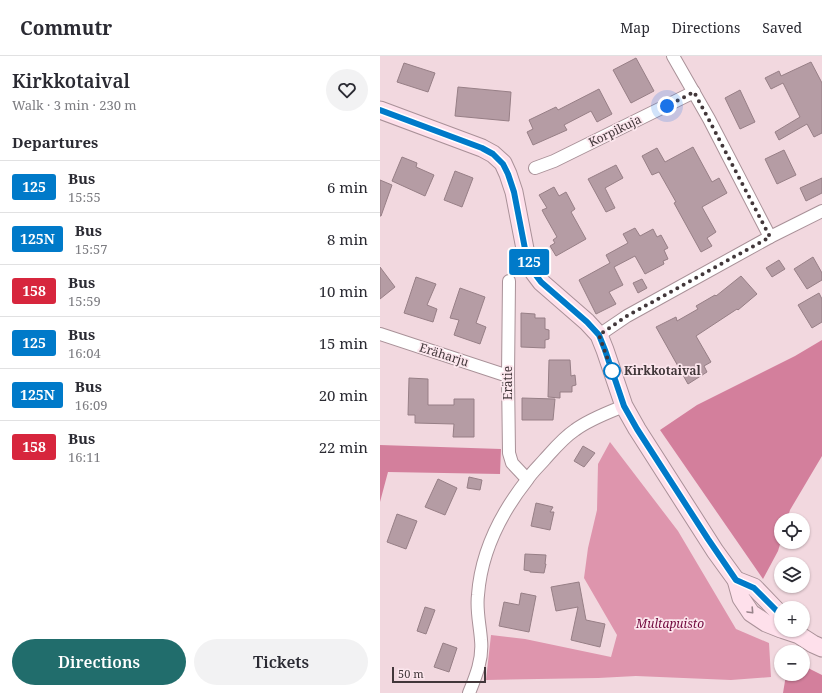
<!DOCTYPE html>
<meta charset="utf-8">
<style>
body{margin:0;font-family:"Noto Serif",serif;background:#f2f2f3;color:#2b2b33;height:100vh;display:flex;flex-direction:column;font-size:15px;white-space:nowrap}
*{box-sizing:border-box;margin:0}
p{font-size:13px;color:#7c7c81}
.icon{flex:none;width:22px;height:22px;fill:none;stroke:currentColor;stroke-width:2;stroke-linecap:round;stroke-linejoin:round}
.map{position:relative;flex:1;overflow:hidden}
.side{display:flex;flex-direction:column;background:#fff;width:380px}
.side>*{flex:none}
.badge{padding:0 8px;border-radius:3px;font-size:14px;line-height:26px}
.controls{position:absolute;left:394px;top:457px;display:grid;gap:8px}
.controls a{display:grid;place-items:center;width:36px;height:36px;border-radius:50%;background:#fff;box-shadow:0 1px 3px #0004;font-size:20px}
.scale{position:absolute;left:12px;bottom:10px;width:94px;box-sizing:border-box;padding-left:4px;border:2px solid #42373a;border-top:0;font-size:11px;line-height:14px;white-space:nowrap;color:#42373a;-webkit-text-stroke:3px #fce6ed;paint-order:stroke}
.you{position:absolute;width:20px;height:20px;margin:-10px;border:3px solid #fff;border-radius:50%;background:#1a73e8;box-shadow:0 0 0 6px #1a73e833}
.map>.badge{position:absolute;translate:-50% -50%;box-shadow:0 0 0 2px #fff}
h2{padding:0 12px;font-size:15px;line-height:36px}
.round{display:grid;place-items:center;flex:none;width:42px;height:42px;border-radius:21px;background:#f2f2f3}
.head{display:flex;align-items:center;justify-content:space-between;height:68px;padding:0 12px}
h1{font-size:19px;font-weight:600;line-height:30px}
.action{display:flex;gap:8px;margin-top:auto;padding:8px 12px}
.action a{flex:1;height:46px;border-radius:24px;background:#216d6c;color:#fff;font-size:16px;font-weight:600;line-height:46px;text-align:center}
.action a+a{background:#f2f2f3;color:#2b2b33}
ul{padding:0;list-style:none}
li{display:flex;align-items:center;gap:12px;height:52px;padding:0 12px;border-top:1px solid #e1e1e2}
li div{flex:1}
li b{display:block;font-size:15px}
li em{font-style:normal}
li .badge{min-width:44px;font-weight:700;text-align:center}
header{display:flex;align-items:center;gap:24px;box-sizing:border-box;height:56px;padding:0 20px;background:#fff;border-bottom:1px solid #e1e1e2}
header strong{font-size:19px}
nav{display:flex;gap:22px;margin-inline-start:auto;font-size:14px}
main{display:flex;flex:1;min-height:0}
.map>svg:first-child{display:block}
.green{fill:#de95ad}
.forest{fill:#d37f9c}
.building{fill:#b59ca4;stroke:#977f86}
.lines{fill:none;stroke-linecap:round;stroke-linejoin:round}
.street-casing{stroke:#a99198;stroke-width:14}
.secondary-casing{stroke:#a99198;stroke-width:19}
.street{stroke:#fff;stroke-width:12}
.secondary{stroke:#fee0eb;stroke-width:17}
.oneway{stroke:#97838a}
.line-casing{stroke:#fff;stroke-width:9}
.line{stroke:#007ac9;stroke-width:6}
.walk{stroke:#42373a;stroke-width:4;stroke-dasharray:0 7.2}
.stop-dot{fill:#fff;stroke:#007ac9;stroke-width:2}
.labels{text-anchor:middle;stroke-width:3.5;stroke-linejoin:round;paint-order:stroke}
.street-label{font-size:12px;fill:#42373a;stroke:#fce6ed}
.stop-label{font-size:12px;font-weight:bold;fill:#42373a;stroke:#fce6ed;text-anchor:start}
.park-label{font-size:12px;font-style:italic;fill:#71083d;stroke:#fce6ed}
</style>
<header>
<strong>Commutr</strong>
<nav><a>Map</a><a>Directions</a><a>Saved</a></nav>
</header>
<main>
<section class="side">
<div class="head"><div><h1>Kirkkotaival</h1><p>Walk · 3 min · 230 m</p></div><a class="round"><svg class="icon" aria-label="heart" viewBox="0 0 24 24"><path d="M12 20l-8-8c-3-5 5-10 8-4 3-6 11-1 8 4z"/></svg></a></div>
<h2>Departures</h2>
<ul>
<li><span class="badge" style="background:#007ac9;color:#fff">125</span><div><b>Bus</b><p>15:55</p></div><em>6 min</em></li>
<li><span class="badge" style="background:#007ac9;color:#fff">125N</span><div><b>Bus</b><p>15:57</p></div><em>8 min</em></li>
<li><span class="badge" style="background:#d7263d;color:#fff">158</span><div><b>Bus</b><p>15:59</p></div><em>10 min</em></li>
<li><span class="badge" style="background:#007ac9;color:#fff">125</span><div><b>Bus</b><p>16:04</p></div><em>15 min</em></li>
<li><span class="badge" style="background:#007ac9;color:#fff">125N</span><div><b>Bus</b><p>16:09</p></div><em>20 min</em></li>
<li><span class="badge" style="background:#d7263d;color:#fff">158</span><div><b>Bus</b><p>16:11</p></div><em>22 min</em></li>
</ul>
<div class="action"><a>Directions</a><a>Tickets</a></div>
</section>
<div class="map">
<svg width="442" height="637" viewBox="0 0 442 637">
<rect width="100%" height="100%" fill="#f2d8df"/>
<!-- green -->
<polygon class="green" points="230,386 298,475 356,573 389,587 391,621 351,624 256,620 218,622 106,624 111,579 145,583 231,601 237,579 204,522 208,492 217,454 218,408"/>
<!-- forest -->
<g class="forest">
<polygon points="442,284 442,400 410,454 407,464 401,464 401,485 398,495 383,523 280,374 317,349 415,300"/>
<polygon points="0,389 121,393 120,418 8,416 0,446"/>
<polygon points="423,612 428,612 442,619 442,637 403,637 406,619 423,618"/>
</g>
<!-- building -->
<g class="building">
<polygon points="256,2 274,35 251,47 233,14"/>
<polygon points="431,6 442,27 442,77 434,81 427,68 399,84 395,76 420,61 403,27 391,33 385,22 399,15 401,20"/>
<polygon points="24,7 55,17 48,36 17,26"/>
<polygon points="78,31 131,36 129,65 75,60"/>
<polygon points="219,33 232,58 217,66 211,55 184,69 187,74 153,89 147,76 153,73 149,64 176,51 178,54"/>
<polygon points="360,34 375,66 360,73 345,42"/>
<polygon points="313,91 332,126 339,122 347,137 322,151 336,176 327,182 332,190 321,196 294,147 296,146 279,116 272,119 262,100 277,92 285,106"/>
<polygon points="404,94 416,119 397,128 385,103"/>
<polygon points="22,101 37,107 36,111 54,119 45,140 12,125"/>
<polygon points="236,109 243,122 225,132 235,152 226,156 208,123"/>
<polygon points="75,115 93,122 82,151 64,144"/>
<polygon points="442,122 442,137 426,145 420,132"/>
<polygon points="0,124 12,129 1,160 0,160"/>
<polygon points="174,131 179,140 186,136 195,153 191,156 206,183 176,200 170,190 175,187 173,184 177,181 164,158 162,154 167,152 159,139"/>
<polygon points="255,172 260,180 273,173 277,181 281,179 288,192 284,194 288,203 283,205 284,208 265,218 255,200 234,211 243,229 229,236 236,248 216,258 199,224 230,207 226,199 248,187 243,178"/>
<polygon points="433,201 442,217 442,224 427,233 414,213"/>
<polygon points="399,204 405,213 392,221 386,212"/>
<polygon points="0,211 15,231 0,243"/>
<polygon points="361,220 377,238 358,254 357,253 316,280 331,306 324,310 327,316 308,328 276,271 296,261 297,265 318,253 316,250 335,239 336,240"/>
<polygon points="36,221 56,228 47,249 57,253 53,266 24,257"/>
<polygon points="262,223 267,232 258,237 253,227"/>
<polygon points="80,232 105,241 96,267 106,271 100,288 74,279 79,264 70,262"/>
<polygon points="439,237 442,243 442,266 432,272 418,249"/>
<polygon points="141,257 155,258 155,262 165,262 165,273 169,274 169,283 165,284 165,292 141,291"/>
<polygon points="169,304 190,304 191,320 195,319 196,329 192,330 192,336 180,336 180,342 168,341"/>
<polygon points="29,322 48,323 48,349 74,349 74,343 94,343 94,381 73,381 74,368 35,367 35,359 28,359"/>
<polygon points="142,342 175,343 173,364 142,364"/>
<polygon points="203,390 215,397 204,411 194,405"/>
<polygon points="89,421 102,424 100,434 87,432"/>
<polygon points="58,423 77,432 65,459 45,451"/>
<polygon points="156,447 173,451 170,456 174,456 170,474 151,470"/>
<polygon points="17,458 37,465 26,493 7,486"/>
<polygon points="145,498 166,499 165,508 166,508 164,517 150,516 150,515 144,514"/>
<polygon points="199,526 206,564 225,568 220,591 191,584 198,551 176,555 171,531"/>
<polygon points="141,537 156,540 149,576 119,570 124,546 139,549"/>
<polygon points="45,551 55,554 46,578 37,575"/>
<polygon points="63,587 77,592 69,616 54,611"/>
</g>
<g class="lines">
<defs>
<g id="street">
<polyline points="293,0 329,63 390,181"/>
<polyline points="155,112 174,105 314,36"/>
<polyline points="129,225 128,320 129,397 132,407 147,423"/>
<polyline points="0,278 128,320"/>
<polyline points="219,279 247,260 390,181 442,155"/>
<path d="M 89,637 C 96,620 103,603 101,584 C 100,569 96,554 98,539 C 101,497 121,457 147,424 C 152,416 159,410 165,403 C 174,393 183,382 195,374 C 210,363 227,357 244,350"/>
</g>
<g id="secondary">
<polyline points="0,54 102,92 113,98 123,107 128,118 134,136 146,198 152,214 161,226 207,266 219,279 225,294 244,350 257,373 335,495 356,524 361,542 371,557 386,567 401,573"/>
<polyline points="356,524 374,531 401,559"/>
<polyline points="404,574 419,579 433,588 442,592"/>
</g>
</defs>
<!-- street casing -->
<use href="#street" class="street-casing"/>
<!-- secondary casing -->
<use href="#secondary" class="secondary-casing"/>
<!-- street -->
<use href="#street" class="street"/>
<!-- secondary -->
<use href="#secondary" class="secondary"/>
</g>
<!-- one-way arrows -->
<defs><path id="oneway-chevron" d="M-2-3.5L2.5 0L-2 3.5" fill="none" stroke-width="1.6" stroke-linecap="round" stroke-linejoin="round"/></defs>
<use class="oneway" href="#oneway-chevron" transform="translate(371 555) rotate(47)"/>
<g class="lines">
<defs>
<polyline id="line" points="0,54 102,92 113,98 123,108 128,118 134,136 146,198 152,214 161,226 207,266 219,279 225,294 244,350 257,373 328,483 356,524 374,532 401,559"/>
</defs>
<!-- line casing -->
<use href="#line" class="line-casing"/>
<!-- line -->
<use href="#line" class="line"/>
<!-- walk -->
<polyline class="walk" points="232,315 219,279 247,260 390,181 329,64 314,36 287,50"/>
</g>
<!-- markers -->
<circle class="stop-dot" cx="232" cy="315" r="8"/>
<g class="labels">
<!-- street labels -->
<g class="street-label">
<text transform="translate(235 75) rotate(-26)" y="4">Korpikuja</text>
<text transform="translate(64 299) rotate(18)" y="4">Eräharju</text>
<text transform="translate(128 327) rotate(-90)" y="4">Erätie</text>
</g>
<!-- stop labels -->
<g class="stop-label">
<text x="244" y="319">Kirkkotaival</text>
</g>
<!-- park labels -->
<g class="park-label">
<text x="290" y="572">Multapuisto</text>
</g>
</g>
</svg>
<div class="controls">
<a><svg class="icon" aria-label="locate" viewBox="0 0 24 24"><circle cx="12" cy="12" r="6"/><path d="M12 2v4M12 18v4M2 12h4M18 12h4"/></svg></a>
<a><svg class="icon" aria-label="layers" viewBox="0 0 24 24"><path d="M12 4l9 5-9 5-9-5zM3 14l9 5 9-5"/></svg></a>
<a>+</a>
<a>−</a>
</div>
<div class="scale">50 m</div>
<div class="you" style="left:287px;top:50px"></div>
<b class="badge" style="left:149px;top:206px;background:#007ac9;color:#fff">125</b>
</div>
</main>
